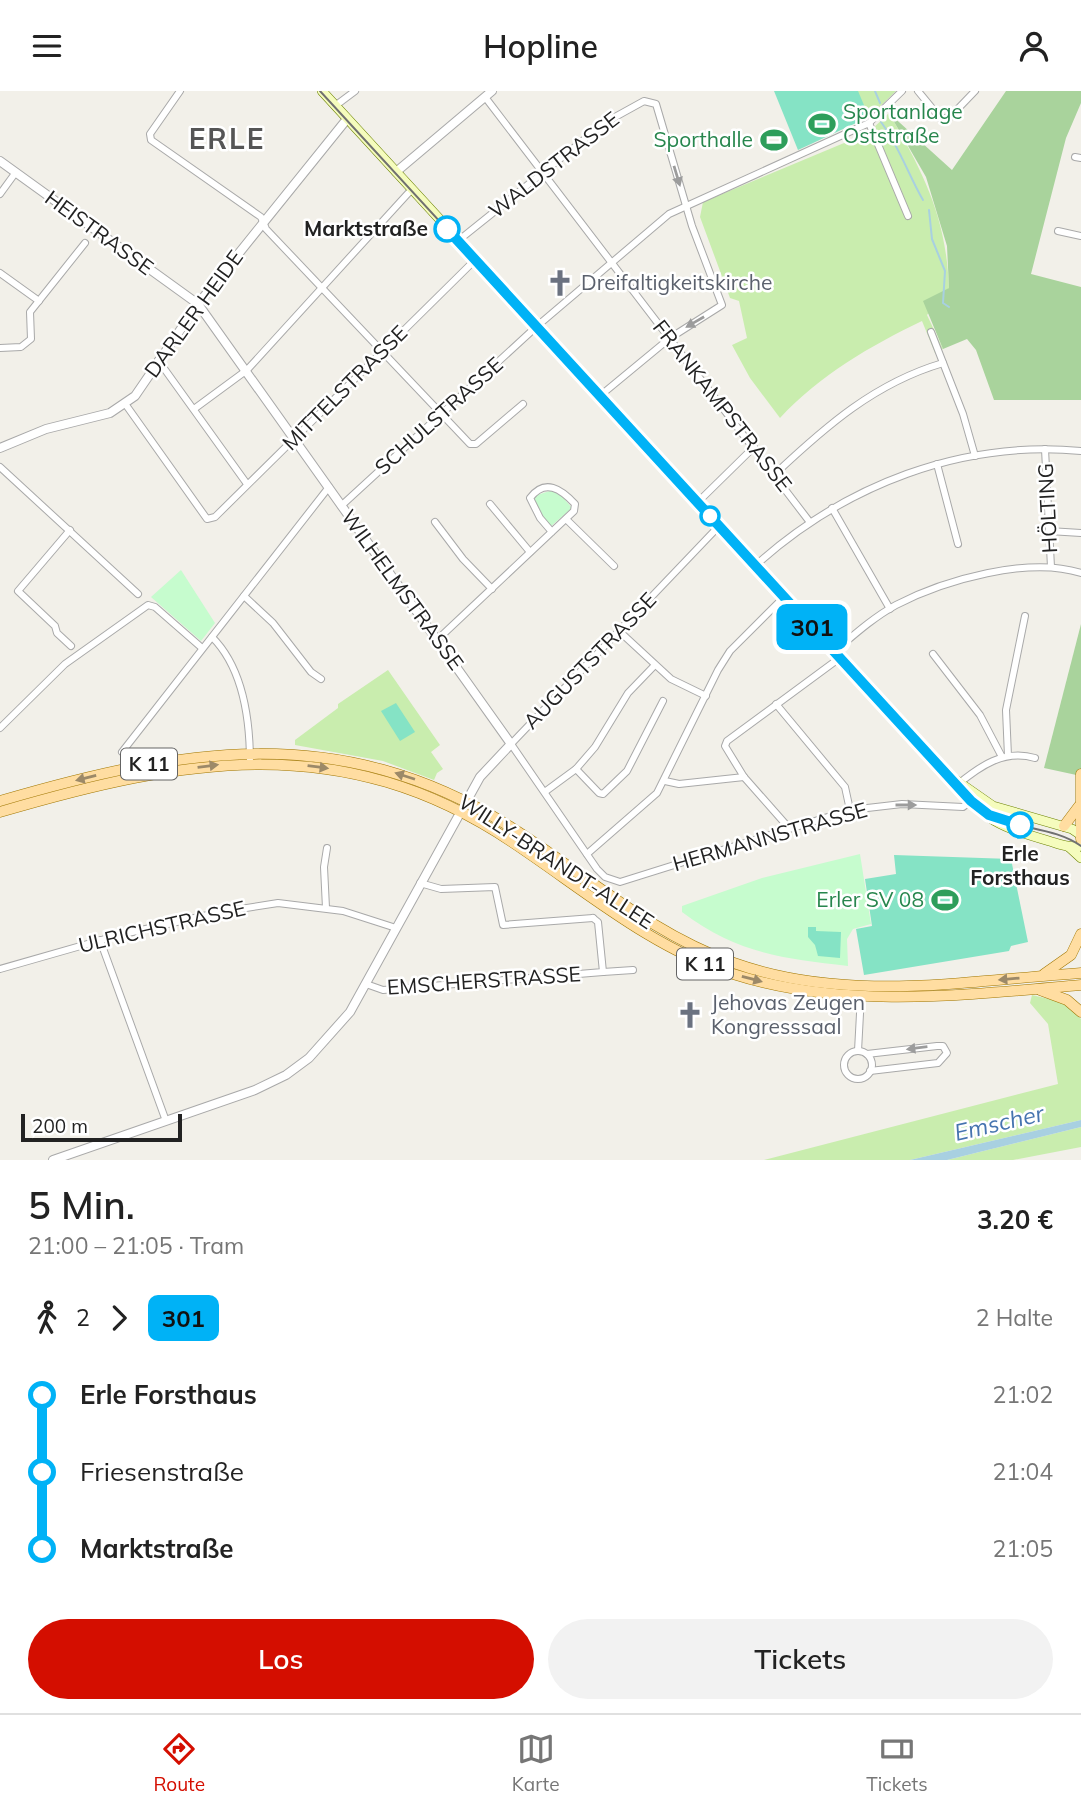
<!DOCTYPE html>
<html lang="de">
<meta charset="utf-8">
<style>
body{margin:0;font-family:Mulish,sans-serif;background:#f2f2f2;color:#222;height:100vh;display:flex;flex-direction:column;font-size:26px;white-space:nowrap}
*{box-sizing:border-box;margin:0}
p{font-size:23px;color:#767676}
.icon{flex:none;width:38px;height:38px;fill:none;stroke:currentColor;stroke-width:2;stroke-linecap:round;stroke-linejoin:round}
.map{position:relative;height:1069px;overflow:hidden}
.sheet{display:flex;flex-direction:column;background:#fff;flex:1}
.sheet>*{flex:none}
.badge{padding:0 14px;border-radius:10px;font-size:24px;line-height:46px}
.scale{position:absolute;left:21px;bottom:18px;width:161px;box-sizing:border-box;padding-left:7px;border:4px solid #222;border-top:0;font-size:19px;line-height:24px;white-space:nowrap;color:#222;-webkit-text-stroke:5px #fff;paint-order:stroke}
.map>.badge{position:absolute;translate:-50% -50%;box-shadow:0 0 0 4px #fff}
.legs{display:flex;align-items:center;gap:10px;height:77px;padding:0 28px;font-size:23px}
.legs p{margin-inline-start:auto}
.head{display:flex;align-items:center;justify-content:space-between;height:119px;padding:0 28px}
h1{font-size:38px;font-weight:600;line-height:52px}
.button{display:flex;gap:14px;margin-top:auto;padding:14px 28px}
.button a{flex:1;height:80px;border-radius:42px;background:#d40e00;color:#fff;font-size:28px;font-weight:600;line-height:80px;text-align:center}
.button a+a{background:#f2f2f2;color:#222}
ul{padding:0 28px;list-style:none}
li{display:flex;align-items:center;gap:24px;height:77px;font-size:26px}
li i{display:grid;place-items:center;width:10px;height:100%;margin:0 9px;background:currentColor}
li i::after{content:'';width:18px;height:18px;margin:-9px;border:5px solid;border-radius:50%;background:#fff}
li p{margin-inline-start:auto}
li:first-child i{background:linear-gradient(#0000 50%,currentColor 0)}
li:last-child i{background:linear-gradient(currentColor 50%,#0000 0)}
header{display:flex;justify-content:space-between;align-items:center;height:91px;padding:0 28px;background:#fff;font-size:32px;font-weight:600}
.menu{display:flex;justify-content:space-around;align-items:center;height:98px;border-top:2px solid #e0e0e0;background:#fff;font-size:19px;color:#767676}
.menu a{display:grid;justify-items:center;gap:4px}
.menu .on{color:#d40e00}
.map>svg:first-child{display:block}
.grass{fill:#c9edae}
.forest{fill:#a9d39c}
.park{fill:#c6fcce}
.pitch{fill:#85e3c5}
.water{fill:#a8d0e1}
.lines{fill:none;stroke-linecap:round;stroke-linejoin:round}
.stream{stroke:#a8d0e1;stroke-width:2}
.minor-casing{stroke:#a9a9a9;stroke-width:8}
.tertiary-casing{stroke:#a9a9a9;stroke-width:10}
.secondary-casing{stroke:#6a8101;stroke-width:10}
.primary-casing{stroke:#a07600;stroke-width:11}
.minor{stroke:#fff;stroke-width:6}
.tertiary{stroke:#fff;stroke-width:8}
.secondary{stroke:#f5fcbd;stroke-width:9}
.primary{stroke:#ffdda1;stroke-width:10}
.tram{stroke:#707070;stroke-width:2}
.oneway{fill:#9c9c9c}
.oneway2{fill:#9c8968}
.line-1-casing{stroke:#fff;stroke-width:16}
.line-1{stroke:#00b2f6;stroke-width:10}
.stop-1-dot{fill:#fff;stroke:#00b2f6;stroke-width:3.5}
.labels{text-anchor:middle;stroke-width:5;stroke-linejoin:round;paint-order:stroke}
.shield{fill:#fff;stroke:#646464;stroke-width:2}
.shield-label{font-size:19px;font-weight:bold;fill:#222}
.leisure-label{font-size:21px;fill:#27864d;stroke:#fff;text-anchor:end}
.street-label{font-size:21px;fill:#222;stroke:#fff}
.stop-label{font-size:21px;font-weight:bold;fill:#222;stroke:#fff;text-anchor:end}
.worship-label{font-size:21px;fill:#5b616d;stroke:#fff;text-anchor:start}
.water-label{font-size:23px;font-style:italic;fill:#4674af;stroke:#fff}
.district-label{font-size:28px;font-weight:bold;letter-spacing:2px;fill:#555;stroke:#fff}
</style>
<header><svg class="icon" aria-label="menu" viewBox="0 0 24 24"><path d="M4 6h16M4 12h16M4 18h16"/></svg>Hopline<svg class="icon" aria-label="person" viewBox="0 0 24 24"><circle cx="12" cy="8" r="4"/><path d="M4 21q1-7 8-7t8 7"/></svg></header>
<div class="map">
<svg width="1081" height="1069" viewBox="0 0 1081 1069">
<rect width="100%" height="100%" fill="#f2f0e9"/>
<!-- grass -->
<g class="grass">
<polygon points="854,0 896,0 869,26"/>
<path d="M 889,22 C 924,83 946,125 949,197 L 927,224 L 943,258 L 935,262 L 922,230 C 870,255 820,284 780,327 L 750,287 L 732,254 L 747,247 L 739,210 L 730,207 L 700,126 L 703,111 L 868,42 Z"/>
<polygon points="388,579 440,654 431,661 443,678 437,682 434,689 383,670 295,654 295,649 338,617 338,613"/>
<polygon points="1032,904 1066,912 1081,928 1081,1029 910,1069 764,1069 1058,993 1048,933 1030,912"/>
<polygon points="1081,1036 1081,1056 1013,1069 947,1069"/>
</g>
<!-- forest -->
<g class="forest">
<polygon points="1006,0 1081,0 1081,12 1066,47 1031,183 1081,196 1081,309 994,309 976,259 967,248 943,258 923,210 949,197 947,155 926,86 889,22 952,79"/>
<polygon points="1081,533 1081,685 1044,677"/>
</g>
<!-- park -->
<g class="park">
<polygon points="556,398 572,417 550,436 532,409 534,405"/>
<polygon points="181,479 215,532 201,550 151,506"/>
<path d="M 860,763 L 871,833 L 853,838 L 847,848 L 848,875 C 782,867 738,863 682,821 L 682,815 L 762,787 Z"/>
</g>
<!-- pitch -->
<g class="pitch">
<polygon points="774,0 858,0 869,26 798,59"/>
<polygon points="396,612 415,641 400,650 381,620"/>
<polygon points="894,764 1011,768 1028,851 1011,855 1009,860 864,884 856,838 872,835 865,788 896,783"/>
<polygon points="808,836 816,836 816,840 841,841 840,867 818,865 815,854 808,846"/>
</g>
<!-- water -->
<polygon class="water" points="1081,1029 1081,1036 947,1069 910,1069"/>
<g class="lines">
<!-- stream -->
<g class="stream">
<polyline points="875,0 880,12"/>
<path d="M 881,31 C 899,55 908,83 923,109"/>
<polyline points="929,119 932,148 945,180 943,212 949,216"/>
</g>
<defs>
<g id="minor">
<polyline points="180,0 150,43 151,49 261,126 266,138 470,353 476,353 523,313"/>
<polyline points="918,0 941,28 950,26 975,0"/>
<polyline points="485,6 809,430"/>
<polyline points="335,15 355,0"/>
<polyline points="869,32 908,125"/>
<polyline points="1075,66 1081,67"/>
<polyline points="0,103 16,81"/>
<polyline points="1058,140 1081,145"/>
<polyline points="459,149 606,31 644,10 656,13 692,135 722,214 670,247 601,304"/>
<polyline points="0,182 39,210"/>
<polyline points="931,241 963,323 975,365"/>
<polyline points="0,257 21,256 31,248 30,221 85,152"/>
<polyline points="158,269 247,393"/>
<polyline points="126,314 207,428 215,426 476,168"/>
<polyline points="194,318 247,279 412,98"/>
<polyline points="1045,358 1051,476"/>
<polyline points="937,373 958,453"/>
<polyline points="0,376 138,503"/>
<path d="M 775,383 C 826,335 875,292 943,272"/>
<polyline points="698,411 754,356"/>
<polyline points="490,413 530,461"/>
<polyline points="341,415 536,236 669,123 869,32 902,0"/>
<polyline points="832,417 890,518"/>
<polyline points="566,428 614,475"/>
<polyline points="435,431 463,468 492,498"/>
<polyline points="720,434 511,653 597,778 605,786 620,791 850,719 902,713 963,716 972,709"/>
<polyline points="70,439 18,500 55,535 57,542 71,555"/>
<polyline points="1049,440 1081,442"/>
<path d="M 756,474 C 845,394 961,349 1081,360"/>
<polyline points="244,505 273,532 311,581 321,588"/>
<polyline points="619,540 671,588 706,605"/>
<path d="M 212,546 C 243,577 250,630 250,672"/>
<path d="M 437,549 L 574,420 L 575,413 C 561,398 545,387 530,407 L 540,427 L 552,441"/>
<path d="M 835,560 C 855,543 874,526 896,514 C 944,489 1029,465 1081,482"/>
<polyline points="933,563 980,624 1002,666"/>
<polyline points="776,613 845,696 850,719"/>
<polyline points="0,637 65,573 148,514 155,516 202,557"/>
<polyline points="122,661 329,396"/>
<polyline points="1008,665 1006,619 1025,525"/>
<polyline points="576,678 599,702 603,703 627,680 663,610"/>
<polyline points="665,690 679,693 744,686"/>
<path d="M 957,694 C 980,675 1004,658 1035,667"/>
<polyline points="546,700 576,678 595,656 628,602 654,575"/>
<polyline points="789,737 744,686 725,655 727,650 841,566"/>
<polyline points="587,763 657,702 718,579 730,560 785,505"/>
<polyline points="420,792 441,798 495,796 503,834 593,827"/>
<polyline points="326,817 324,776 327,757"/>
<polyline points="100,849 166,1030"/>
<polyline points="0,878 119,844 221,821 278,812 343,820 396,837"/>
<polyline points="603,881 633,879"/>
<polyline points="366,893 383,899 603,881 598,831 593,827"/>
<polyline points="858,960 861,904"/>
<circle cx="858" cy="974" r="14"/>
<polyline points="867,963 937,955 943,955 947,962 938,972 870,980"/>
</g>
<g id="tertiary">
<polyline points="0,70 198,213 511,653 480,686 350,921 309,967 286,984 255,999 53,1069"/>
<polyline points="396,81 492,0"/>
<polyline points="0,357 46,338 110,322 135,305 198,213 347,28"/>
</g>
<g id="secondary">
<path d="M 322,0 L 945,679 C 984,727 987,732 1049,750 C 1059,753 1071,758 1081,755"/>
<polyline points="950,685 993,715 1072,738 1081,744"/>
<polyline points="1069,756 1081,767"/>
</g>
<g id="primary">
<polyline points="1081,683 1081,748"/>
<path d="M 0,710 C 181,657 339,629 509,735 C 584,782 649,842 734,872 C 846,912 965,890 1081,882"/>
<path d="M 0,721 C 184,667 343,638 512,751 C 583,798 651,857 733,883 C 845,919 966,904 1081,894"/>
<polyline points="1064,735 1079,715"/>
<polyline points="1044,883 1071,864 1081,843"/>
<polyline points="1040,899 1067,909 1081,921"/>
</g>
</defs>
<!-- minor casing -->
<use href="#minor" class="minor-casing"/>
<!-- tertiary casing -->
<use href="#tertiary" class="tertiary-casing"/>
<!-- secondary casing -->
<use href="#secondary" class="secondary-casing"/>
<!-- primary casing -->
<use href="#primary" class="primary-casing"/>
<!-- minor -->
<use href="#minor" class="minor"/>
<!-- tertiary -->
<use href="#tertiary" class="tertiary"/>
<!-- secondary -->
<use href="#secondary" class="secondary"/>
<!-- primary -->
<use href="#primary" class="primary"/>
<!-- tram -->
<path class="tram" d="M 320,0 L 976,715 C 1006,740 1050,733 1081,755"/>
</g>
<!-- one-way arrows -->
<defs><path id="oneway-solid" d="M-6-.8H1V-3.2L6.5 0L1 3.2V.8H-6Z" transform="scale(1.75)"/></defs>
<g class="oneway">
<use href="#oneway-solid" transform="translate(677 85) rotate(73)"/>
<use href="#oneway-solid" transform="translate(695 231) rotate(150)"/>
<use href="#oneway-solid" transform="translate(906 714)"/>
<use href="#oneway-solid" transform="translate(917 957) rotate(173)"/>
</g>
<g class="oneway2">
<use href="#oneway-solid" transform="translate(208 675) rotate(-7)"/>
<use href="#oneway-solid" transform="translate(318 676) rotate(7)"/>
<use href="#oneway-solid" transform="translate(405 685) rotate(-162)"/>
<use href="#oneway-solid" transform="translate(86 687) rotate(166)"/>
<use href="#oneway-solid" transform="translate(752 888) rotate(15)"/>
<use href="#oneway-solid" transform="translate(1009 888) rotate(175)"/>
</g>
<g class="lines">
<defs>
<polyline id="line-1" points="447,138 971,710 989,724 1020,734"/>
</defs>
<!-- line-1 casing -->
<use href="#line-1" class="line-1-casing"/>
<!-- line-1 -->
<use href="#line-1" class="line-1"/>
</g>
<!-- icons -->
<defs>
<symbol id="stadium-bare" viewBox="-9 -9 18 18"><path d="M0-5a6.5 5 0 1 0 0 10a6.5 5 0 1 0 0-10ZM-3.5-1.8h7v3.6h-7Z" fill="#2e9e5b" stroke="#fff" stroke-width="2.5" paint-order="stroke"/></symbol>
<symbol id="church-bare" viewBox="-9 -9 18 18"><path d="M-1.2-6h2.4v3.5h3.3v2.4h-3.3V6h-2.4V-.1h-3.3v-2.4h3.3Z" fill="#6b7280" stroke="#fff" stroke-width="2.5" paint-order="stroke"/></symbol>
</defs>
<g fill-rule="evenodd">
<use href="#stadium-bare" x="803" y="14" width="38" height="38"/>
<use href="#stadium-bare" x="755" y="30" width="38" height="38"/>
<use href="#church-bare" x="541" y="173" width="38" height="38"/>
<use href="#stadium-bare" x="926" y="790" width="38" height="38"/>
<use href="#church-bare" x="671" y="905" width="38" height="38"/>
</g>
<!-- markers -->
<g class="stop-1-dot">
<circle cx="447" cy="138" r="12"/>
<circle cx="710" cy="425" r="9"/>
<circle cx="1020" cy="734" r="12"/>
</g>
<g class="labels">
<!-- shield labels -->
<g class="shield">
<rect x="121" y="657.5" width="56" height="31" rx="5"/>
<rect x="677" y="857.5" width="56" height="31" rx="5"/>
</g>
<g class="shield-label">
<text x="149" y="680">K 11</text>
<text x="705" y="880">K 11</text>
</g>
<!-- leisure labels -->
<g class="leisure-label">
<text x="843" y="28" text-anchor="start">Sportanlage<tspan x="843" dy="24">Oststraße</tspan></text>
<text x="753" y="56">Sporthalle</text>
<text x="924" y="816">Erler SV 08</text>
</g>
<!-- street labels -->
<g class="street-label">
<text transform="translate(554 74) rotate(-38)" y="7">WALDSTRASSE</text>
<text transform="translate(99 142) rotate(36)" y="7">HEISTRASSE</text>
<text transform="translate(194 223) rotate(-54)" y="7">DARLER HEIDE</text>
<text transform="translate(345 297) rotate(-45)" y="7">MITTELSTRASSE</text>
<text transform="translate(722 315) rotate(52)" y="7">FRANKAMPSTRASSE</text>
<text transform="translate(439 325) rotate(-42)" y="7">SCHULSTRASSE</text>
<text transform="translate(1048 417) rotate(-93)" y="7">HÖLTING</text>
<text transform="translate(402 499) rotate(54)" y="7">WILHELMSTRASSE</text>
<text transform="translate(590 570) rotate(-46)" y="7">AUGUSTSTRASSE</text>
<text transform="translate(770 746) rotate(-16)" y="7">HERMANNSTRASSE</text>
<text transform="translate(556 771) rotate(33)" y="7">WILLY-BRANDT-ALLEE</text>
<text transform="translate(162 836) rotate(-13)" y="7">ULRICHSTRASSE</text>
<text transform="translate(484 890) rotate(-4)" y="7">EMSCHERSTRASSE</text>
</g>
<!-- stop labels -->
<g class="stop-label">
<text x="428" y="145">Marktstraße</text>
<text x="1020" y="770" text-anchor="middle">Erle<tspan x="1020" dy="24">Forsthaus</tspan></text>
</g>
<!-- worship labels -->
<g class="worship-label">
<text x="581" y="199">Dreifaltigkeitskirche</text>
<text x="711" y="919">Jehovas Zeugen<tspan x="711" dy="24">Kongresssaal</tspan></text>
</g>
<!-- water labels -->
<g class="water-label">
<text transform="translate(999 1032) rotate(-13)" y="8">Emscher</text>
</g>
<!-- district labels -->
<g class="district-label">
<text x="227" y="58">ERLE</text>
</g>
</g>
</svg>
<div class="scale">200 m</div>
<b class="badge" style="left:812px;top:536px;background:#00b2f6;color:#111">301</b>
</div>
<section class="sheet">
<div class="head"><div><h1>5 Min.</h1><p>21:00 – 21:05 · Tram</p></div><b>3.20 €</b></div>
<div class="legs"><svg class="icon" aria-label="walk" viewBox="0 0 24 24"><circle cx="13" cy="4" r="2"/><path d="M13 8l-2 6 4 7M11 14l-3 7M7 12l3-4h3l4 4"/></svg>2<svg class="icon" aria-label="forward" viewBox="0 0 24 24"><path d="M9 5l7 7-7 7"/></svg><b class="badge" style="background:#00b2f6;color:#111">301</b><p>2 Halte</p></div>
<ul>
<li><i style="color:#00b2f6"></i><b>Erle Forsthaus</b><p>21:02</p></li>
<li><i style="color:#00b2f6"></i><span>Friesenstraße</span><p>21:04</p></li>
<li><i style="color:#00b2f6"></i><b>Marktstraße</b><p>21:05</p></li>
</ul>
<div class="button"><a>Los</a><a>Tickets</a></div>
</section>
<nav class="menu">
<a class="on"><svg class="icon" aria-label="directions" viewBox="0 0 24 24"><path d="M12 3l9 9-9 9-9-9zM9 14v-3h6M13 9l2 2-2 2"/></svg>Route</a>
<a><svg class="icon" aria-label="map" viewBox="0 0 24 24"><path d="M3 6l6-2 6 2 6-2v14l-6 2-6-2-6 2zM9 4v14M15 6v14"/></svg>Karte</a>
<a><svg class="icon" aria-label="tickets" viewBox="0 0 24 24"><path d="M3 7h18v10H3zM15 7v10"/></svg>Tickets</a>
</nav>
